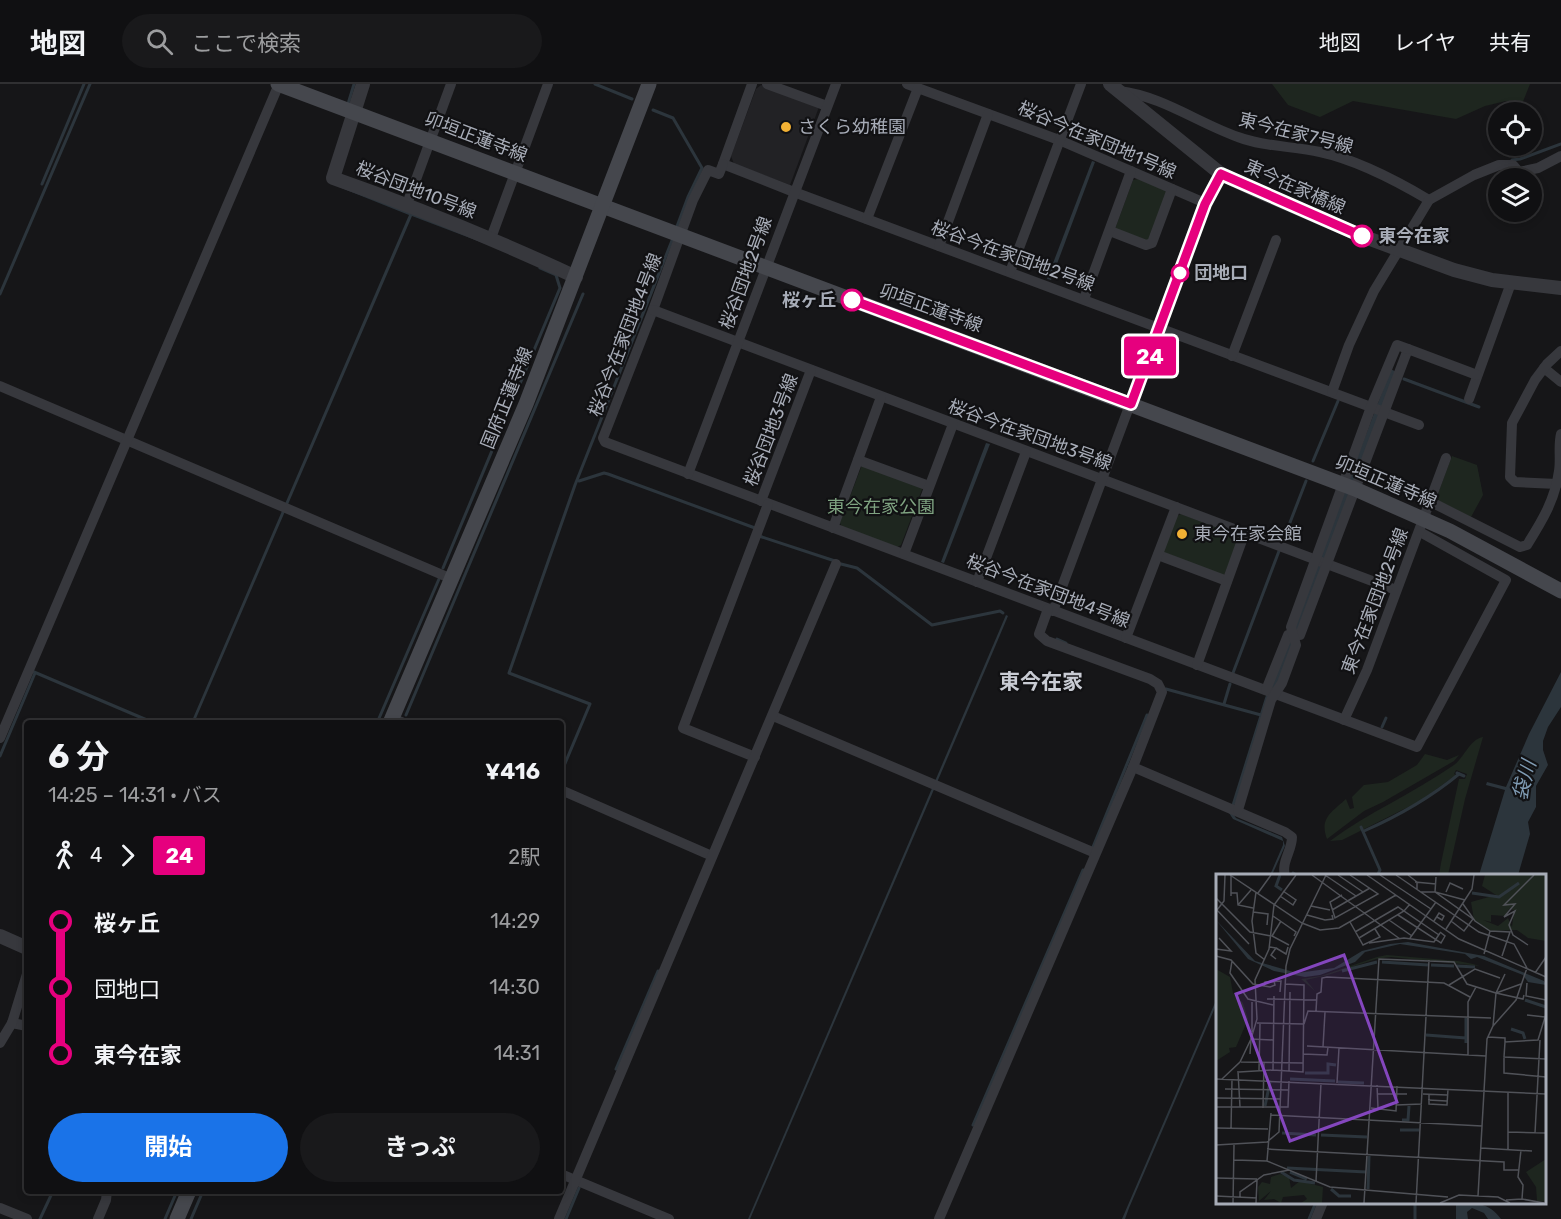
<!DOCTYPE html>
<html lang="ja">
<meta charset="utf-8">
<style>
body{margin:0;font-family:Rubik,"Noto Sans JP",sans-serif;background:#19191b;color:#f1f3f6;height:100vh;display:flex;flex-direction:column;font-size:22px;white-space:nowrap}
*{box-sizing:border-box;margin:0}
p{font-size:20px;color:#9c9d9f}
.icon{flex:none;width:33px;height:33px;fill:none;stroke:currentColor;stroke-width:2;stroke-linecap:round;stroke-linejoin:round}
.map{position:relative;flex:1;overflow:hidden}
.panel{position:absolute;left:24px;top:636px;width:540px;height:474px;display:flex;flex-direction:column;background:#101012;border-radius:6px;box-shadow:0 3px 9px #0003,0 0 0 2px #303032}
.panel>*{flex:none}
.badge{padding:0 12px;border-radius:4px;font-size:21px;line-height:39px}
.controls{position:absolute;left:1488px;top:18px;display:grid;gap:12px}
.controls a{display:grid;place-items:center;width:54px;height:54px;border-radius:50%;background:#101012;box-shadow:0 3px 9px #0003,0 0 0 2px #303032;font-size:30px}
.map>.badge{position:absolute;translate:-50% -50%;box-shadow:0 0 0 3px #fff}
.legs{display:flex;align-items:center;gap:9px;height:66px;padding:0 24px;font-size:20px}
.legs p{margin-inline-start:auto}
.head{display:flex;align-items:center;justify-content:space-between;height:102px;padding:0 24px}
h1{font-size:33px;font-weight:700;line-height:45px}
.primary-button{display:flex;gap:12px;margin-top:auto;padding:12px 24px}
.primary-button a{flex:1;height:69px;border-radius:36px;background:#1a73e8;color:#fff;font-size:24px;font-weight:700;line-height:69px;text-align:center}
.primary-button a+a{background:#19191b;color:#f1f3f6}
ul{padding:0 24px;list-style:none}
li{display:flex;align-items:center;gap:21px;height:66px;font-size:22px}
li i{display:grid;place-items:center;width:9px;height:100%;margin:0 8px;background:currentColor}
li i::after{content:'';width:15px;height:15px;margin:-8px;border:4px solid;border-radius:50%;background:#101012}
li p{margin-inline-start:auto}
li:first-child i{background:linear-gradient(#0000 50%,currentColor 0)}
li:last-child i{background:linear-gradient(currentColor 50%,#0000 0)}
header{display:flex;align-items:center;gap:36px;box-sizing:border-box;height:84px;padding:0 30px;background:#101012;border-bottom:2px solid #303032}
header strong{font-size:28px}
nav{display:flex;gap:33px;margin-inline-start:auto;font-size:21px}
.search{width:420px;height:54px;background:#19191b;display:flex;align-items:center;gap:15px;box-sizing:border-box;padding:0 21px;border-radius:33px;color:#9c9d9f;font-size:22px}
.map>svg:first-child{display:block}
.built{fill:#222225}
.green{fill:#1e261f}
.water{fill:#2c353c}
.lines{fill:none;stroke-linecap:round;stroke-linejoin:round}
.stream{stroke:#2c353c;stroke-width:3}
.minor{stroke:#37383d;stroke-width:10}
.tertiary{stroke:#37383d;stroke-width:14}
.secondary{stroke:#45474d;stroke-width:15}
.line-1-casing{stroke:#fff;stroke-width:14}
.line-1{stroke:#e6007e;stroke-width:9}
.poi-dot{fill:#f2b134;stroke:#111113;stroke-width:2}
.stop-1-dot{fill:#fff;stroke:#e6007e;stroke-width:3}
.labels{text-anchor:middle;stroke-width:4.5;stroke-linejoin:round;paint-order:stroke}
.poi-label{font-size:18px;fill:#a8adb8;stroke:#111113;text-anchor:start}
.street-label{font-size:18px;fill:#a8adb8;stroke:#111113}
.stop-label{font-size:18px;font-weight:bold;fill:#a8adb8;stroke:#111113;text-anchor:start}
.park-label{font-size:18px;fill:#7fa381;stroke:#111113}
.water-label{font-size:20px;font-style:italic;fill:#7f9bb3;stroke:#111113}
.quarter-label{font-size:21px;font-weight:bold;fill:#c9ccd4;stroke:#111113}
.inset-river{fill:none;stroke:#2c353c;stroke-width:3}
.inset-road{fill:none;stroke:#505258;stroke-width:1.5}
.view{fill:#8446be;fill-opacity:0.15;stroke:#8446be;stroke-width:3}
.inset-edge{fill:none;stroke:#a8adb8;stroke-width:3}
</style>
<header>
<strong>地図</strong>
<div class="search"><svg class="icon" aria-label="search" viewBox="0 0 24 24"><circle cx="10" cy="10" r="6"/><path d="M15 15l6 6"/></svg>ここで検索</div>
<nav><a>地図</a><a>レイヤ</a><a>共有</a></nav>
</header>
<div class="map">
<svg width="1561" height="1135" viewBox="0 0 1561 1135">
<rect width="100%" height="100%" fill="#161618"/>
<!-- built -->
<polygon class="built" points="761,1 819,23 790,101 734,80 731,72 756,5"/>
<!-- green -->
<g class="green">
<polygon points="1272,0 1530,0 1522,20 1513,22 1506,17 1485,22 1456,35 1353,17 1320,33 1288,21"/>
<polygon points="1138,95 1168,107 1150,155 1146,157 1115,145 1133,96"/>
<polygon points="1452,372 1477,381 1483,411 1471,433 1439,417 1437,412"/>
<polygon points="862,381 923,403 901,461 897,463 842,443 840,439"/>
<polygon points="1181,430 1236,451 1238,456 1224,492 1163,468 1177,432"/>
<path d="M 1483,653 L 1465,715 L 1448,791 L 1439,791 L 1441,779 L 1459,695 L 1465,695 L 1467,690 L 1456,686 L 1454,690 L 1456,691 L 1420,717 L 1342,756 L 1330,757 C 1369,728 1414,709 1454,681 C 1464,674 1470,655 1483,653 Z"/>
<path d="M 1425,670 L 1447,676 L 1459,671 L 1454,677 L 1383,718 L 1364,727 L 1327,755 C 1319,734 1332,728 1346,715 L 1350,725 L 1354,724 L 1352,713 L 1364,701 L 1388,698 L 1417,681 Z"/>
</g>
<!-- water -->
<g class="water">
<polygon points="1092,77 1095,78 1051,196 1047,195"/>
<polygon points="340,101 492,160 491,162 412,132 194,639 191,639 409,131 339,103"/>
<polygon points="1391,285 1396,288 1232,728 1236,734 1282,753 1285,762 1272,791 1270,791 1283,761 1283,757 1233,735 1229,729 1265,614"/>
<polygon points="986,359 990,360 944,479 941,478"/>
<polygon points="1006,531 1008,532 986,584 750,1135 748,1135"/>
<polygon points="1561,588 1561,623 1548,643 1543,657 1543,666 1548,681 1536,702 1536,723 1528,738 1530,750 1518,791 1479,791 1505,706 1486,701 1487,698 1506,703 1529,650"/>
<polygon points="1217,914 1217,919 1129,1124 1125,1135 1122,1135"/>
<path d="M 1456,1118 C 1474,1118 1490,1119 1501,1135 L 1488,1135 L 1484,1129 L 1472,1124 L 1467,1128 L 1468,1135 L 1456,1135 Z"/>
</g>
<g class="lines">
<!-- stream -->
<g class="stream">
<polyline points="595,0 632,15"/>
<polyline points="348,20 354,0"/>
<polyline points="653,26 673,34 702,84 688,113 676,145"/>
<polyline points="1512,76 1520,75 1561,60"/>
<polyline points="42,100 84,0"/>
<polyline points="0,210 90,0"/>
<polyline points="1404,295 1479,323"/>
<polyline points="1313,377 1338,317"/>
<polyline points="579,397 604,389 608,390 755,444"/>
<polyline points="759,452 835,477"/>
<polyline points="1284,454 1306,397"/>
<polyline points="841,480 857,484 932,541 1000,527 1003,529"/>
<polyline points="443,484 560,204 556,191 540,184"/>
<polyline points="1057,555 1066,559"/>
<polyline points="34,588 154,639"/>
<polyline points="1233,589 1279,467"/>
<polyline points="1166,605 1261,631"/>
<polyline points="1224,620 1230,600"/>
<polyline points="406,631 583,210"/>
<polyline points="377,639 439,495"/>
<polyline points="1382,643 1386,634"/>
<polyline points="0,672 35,589"/>
<polyline points="561,689 590,620 509,589 575,401 673,154"/>
<polyline points="1457,689 1464,692"/>
<polyline points="1361,743 1380,786 1377,792"/>
<path d="M 1364,747 C 1398,732 1430,714 1459,690"/>
<polyline points="1093,763 1147,631"/>
<polyline points="1293,789 1298,792"/>
<polyline points="616,985 658,887"/>
<polyline points="973,1041 1083,786"/>
<polyline points="40,1135 53,1107"/>
<polyline points="165,1135 177,1107"/>
<polyline points="191,1135 203,1107"/>
<polyline points="566,1135 579,1104"/>
<polyline points="1309,1135 1316,1118"/>
<polyline points="1415,1135 1415,1118"/>
</g>
<!-- minor -->
<g class="minor">
<polyline points="752,0 723,80 794,108 1419,341"/>
<polyline points="767,0 827,22"/>
<polyline points="907,0 1059,56 1205,119"/>
<path d="M 1119,7 C 1162,12 1198,39 1238,53 C 1264,63 1293,62 1320,68 C 1358,76 1397,97 1429,116"/>
<polyline points="723,80 719,90 708,86 693,116 653,226 603,354 605,358 1417,663 1506,496 1420,448"/>
<polyline points="407,120 451,0"/>
<polyline points="867,135 918,4"/>
<polyline points="1110,147 1146,161 1152,159 1172,105"/>
<polyline points="491,154 548,0"/>
<polyline points="939,162 988,30"/>
<polyline points="1010,188 1081,0"/>
<polyline points="1084,215 1131,87"/>
<polyline points="653,226 1396,506"/>
<polyline points="1232,272 1276,156"/>
<polyline points="1544,284 1561,298"/>
<polyline points="0,302 452,495"/>
<polyline points="1332,308 1349,261 1374,207 1426,121 1429,116 1474,91 1499,81 1513,81 1519,88 1538,84 1561,72"/>
<polyline points="1469,315 1511,199"/>
<polyline points="858,376 929,402"/>
<polyline points="688,390 836,0"/>
<polyline points="1557,400 1515,398 1510,393 1512,339 1535,296 1547,280 1561,267"/>
<polyline points="761,417 811,286"/>
<path d="M 1431,418 L 1520,463 L 1527,461 C 1542,437 1555,416 1559,387 C 1561,375 1558,362 1561,350"/>
<polyline points="833,444 881,313"/>
<polyline points="904,470 953,340"/>
<polyline points="1158,471 1227,497"/>
<polyline points="977,498 1026,368"/>
<polyline points="1053,527 1205,119 1221,90"/>
<polyline points="1126,554 1176,423"/>
<polyline points="1197,581 1245,448"/>
<polyline points="1266,606 1288,551 1300,551 1408,265 1477,291"/>
<polyline points="773,632 1095,769"/>
<polyline points="392,634 404,639"/>
<polyline points="1344,636 1367,586 1446,374"/>
<polyline points="0,654 279,0"/>
<polyline points="755,673 683,644 768,420"/>
<path d="M 1133,683 L 1285,748 L 1292,753 C 1292,767 1281,778 1285,792"/>
<polyline points="561,706 712,772"/>
<polyline points="1238,726 1271,616 1282,599 1296,561 1291,543 1371,323 1397,261 1408,265"/>
<polyline points="12,939 27,942"/>
<polyline points="0,959 12,939 27,890"/>
<polyline points="561,1090 669,1135"/>
<polyline points="0,1124 27,1135"/>
<polyline points="98,1135 106,1116 107,1107"/>
<polyline points="559,1135 836,480"/>
<polyline points="939,1135 1133,683 1162,608 1158,600 1150,595 1047,557 1039,550 1048,525"/>
<polyline points="1316,1135 1323,1118"/>
</g>
<!-- tertiary -->
<g class="tertiary">
<path d="M 363,0 L 333,94 C 416,123 496,156 576,193"/>
<polyline points="1110,0 1221,90 1255,106 1362,152 1454,186 1492,196 1561,204"/>
<polyline points="0,852 27,864"/>
</g>
<!-- secondary -->
<g class="secondary">
<polyline points="278,0 1355,405 1450,447 1561,507"/>
<polyline points="390,639 526,320 649,0"/>
<polyline points="177,1135 189,1107"/>
</g>
</g>
<g class="lines">
<defs>
<polyline id="line-1" points="852,216 1131,320 1205,120 1221,90 1362,152"/>
</defs>
<!-- line-1 casing -->
<use href="#line-1" class="line-1-casing"/>
<!-- line-1 -->
<use href="#line-1" class="line-1"/>
</g>
<!-- markers -->
<g class="poi-dot">
<circle cx="786" cy="43" r="6"/>
<circle cx="1182" cy="450" r="6"/>
</g>
<g class="stop-1-dot">
<circle cx="1362" cy="152" r="10"/>
<circle cx="1180" cy="189" r="8"/>
<circle cx="852" cy="216" r="10"/>
</g>
<g class="labels">
<!-- poi labels -->
<g class="poi-label">
<text x="798" y="49">さくら幼稚園</text>
<text x="1194" y="456">東今在家会館</text>
</g>
<!-- street labels -->
<g class="street-label">
<text transform="translate(1296 49) rotate(14)" y="6">東今在家7号線</text>
<text transform="translate(476 53) rotate(21)" y="6">卯垣正蓮寺線</text>
<text transform="translate(1097 56) rotate(23)" y="6">桜谷今在家団地1号線</text>
<text transform="translate(1295 103) rotate(24)" y="6">東今在家橋線</text>
<text transform="translate(416 106) rotate(21)" y="6">桜谷団地10号線</text>
<text transform="translate(1013 172) rotate(20)" y="6">桜谷今在家団地2号線</text>
<text transform="translate(746 189) rotate(-70)" y="6">桜谷団地2号線</text>
<text transform="translate(931 224) rotate(20)" y="6">卯垣正蓮寺線</text>
<text transform="translate(625 251) rotate(-69)" y="6">桜谷今在家団地4号線</text>
<text transform="translate(507 314) rotate(-68)" y="6">国府正蓮寺線</text>
<text transform="translate(771 346) rotate(-69)" y="6">桜谷団地3号線</text>
<text transform="translate(1030 351) rotate(20)" y="6">桜谷今在家団地3号線</text>
<text transform="translate(1386 398) rotate(23)" y="6">卯垣正蓮寺線</text>
<text transform="translate(1048 507) rotate(21)" y="6">桜谷今在家団地4号線</text>
<text transform="translate(1375 517) rotate(-69)" y="6">東今在家団地2号線</text>
</g>
<!-- stop labels -->
<g class="stop-label">
<text x="1378" y="158">東今在家</text>
<text x="1194" y="195">団地口</text>
<text x="836" y="222" text-anchor="end">桜ヶ丘</text>
</g>
<!-- park labels -->
<g class="park-label">
<text x="881" y="429">東今在家公園</text>
</g>
<!-- water labels -->
<g class="water-label">
<text transform="translate(1524 696) rotate(-75)" y="7">袋川</text>
</g>
<!-- quarter labels -->
<g class="quarter-label">
<text x="1041" y="605">東今在家</text>
</g>
</g>
<!-- overview -->
<g transform="translate(1216 790)">
<rect width="330" height="330" fill="#161618"/>
<path d="M 269,1 L 330,1 L 330,67 L 312,64 L 301,56 L 273,57 L 258,46 L 255,28 L 280,21 L 266,12 ZM 293,35 L 298,36 L 296,53 L 292,44 L 282,52 L 267,46 L 275,48 L 275,41 L 289,42 ZM 171,81 L 242,87 L 257,90 L 264,92 L 175,83 L 160,85 L 112,101 L 90,106 L 99,117 L 85,105 L 105,102 L 161,83 ZM 0,95 L 14,103 L 17,119 L 27,129 L 32,145 L 20,173 L 13,174 L 14,178 L 0,187 ZM 330,285 L 330,328 L 321,327 L 320,313 L 310,298 ZM 64,300 L 73,303 L 75,314 L 84,307 L 107,313 L 106,329 L 85,329 L 91,325 L 88,321 L 67,323 L 65,329 L 58,325 L 48,326 L 55,317 L 43,327 L 42,313 L 46,308 L 54,310 L 55,303 Z" fill="#1e261f" fill-rule="evenodd"/>
<path d="M 0,46 L 39,87 L 81,99 L 118,94 L 146,77 L 174,70 L 192,68 L 268,82 L 328,107 L 330,111 L 312,108 L 307,101 L 261,83 L 255,85 L 249,80 L 184,70 L 149,78 L 139,88 L 104,101 L 89,103 L 58,97 L 32,85 Z" fill="#2c353c"/>
<path class="inset-river" d="M 64,1 L 60,12 L 66,16M 256,19 L 283,23 L 303,9M 166,88 L 212,91M 215,91 L 238,92M 241,92 L 259,93M 126,97 L 161,88M 309,126 L 330,133M 250,144 L 250,169M 295,155 L 307,159 L 309,165M 210,161 L 250,164M 89,199 L 112,199 L 112,190 L 120,191M 74,205 L 119,207M 122,208 L 148,209M 49,232 L 54,208M 186,246 L 192,246 L 193,232M 184,256 L 203,256M 66,259 L 100,261M 105,261 L 151,263M 71,294 L 150,298M 65,298 L 78,306 L 99,309M 74,298 L 91,305M 115,315 L 123,322 L 135,322M 152,315 L 153,282"/>
<path class="inset-road" d="M 14,1 L 86,49 L 104,56 L 123,54 L 180,21M 96,1 L 184,65M 109,1 L 140,22M 122,1 L 147,18M 151,1 L 243,65 L 330,103M 164,1 L 215,35M 180,1 L 263,58 L 298,70 L 311,94M 192,1 L 201,8 L 201,15M 220,3 L 219,18 L 249,26M 199,8 L 220,10M 40,18 L 36,47 L 40,79 L 49,86M 205,18 L 219,18 L 257,45 L 248,57 L 235,47M 230,18 L 234,9 L 247,15M 15,19 L 21,19 L 22,31 L 37,34M 42,19 L 55,1M 126,21 L 114,28 L 119,44 L 162,20 L 134,1M 15,22 L 15,2M 64,22 L 77,31 L 80,26 L 67,17M 0,24 L 34,58 L 55,62M 247,30 L 259,47 L 274,57M 22,31 L 35,16M 95,32 L 114,36M 0,35 L 33,70M 1,36 L 8,27 L 9,1M 116,36 L 154,14M 37,38 L 52,40 L 51,51M 91,41 L 109,46 L 117,45 L 116,41M 182,41 L 225,69 L 229,62 L 224,58M 57,42 L 80,58 L 78,62M 173,46 L 196,62M 65,47 L 56,62 L 73,71M 218,47 L 223,39 L 228,42 L 226,46 L 221,43M 134,48 L 147,71 L 164,63 L 159,55M 230,55 L 256,15 L 258,1M 139,58 L 182,33 L 223,61M 143,64 L 188,37 L 194,30M 194,64 L 220,28M 153,69 L 188,64 L 218,68 L 224,59M 312,71 L 297,61 L 293,51 L 299,37 L 288,43 L 299,30 L 288,31 L 318,1M 54,73 L 60,74 L 55,81 L 60,85M 60,74 L 70,80 L 72,73M 0,75 L 15,77 L 3,64M 268,80 L 274,57 L 294,58 L 286,82M 0,82 L 15,86 L 37,110 L 54,113 L 59,111 L 58,107M 16,87 L 14,99 L 32,125 L 57,131M 319,99 L 330,83M 311,109 L 310,122 L 330,126M 233,111 L 259,95 L 284,104M 48,112 L 49,108 L 65,107 L 64,118M 280,119 L 307,125 L 308,121M 51,125 L 100,126M 100,137 L 101,120 L 105,118 L 106,104 L 111,103 L 228,109 L 254,123M 311,141 L 329,143M 41,149 L 88,150M 88,150 L 92,137 L 275,144M 277,152 L 280,119 L 305,110M 36,158 L 36,128M 272,163 L 289,164 L 289,168 L 322,166 L 330,140M 289,168 L 288,183 L 330,185M 91,172 L 270,182M 107,173 L 109,138M 34,180 L 35,165 L 57,166M 87,180 L 111,181 L 112,173M 252,181 L 252,128 L 260,113M 288,183 L 288,199 L 330,203M 25,188 L 87,189M 43,196 L 44,150M 57,196 L 87,198 L 88,111 L 69,110M 22,197 L 24,233M 23,198 L 57,196 L 58,122M 73,198 L 74,118M 0,205 L 330,220M 6,205 L 24,188 L 35,165 L 41,145 L 39,106 L 53,75 L 58,31 L 80,1M 121,209 L 123,174M 161,211 L 162,234M 9,215 L 72,216M 292,218 L 292,275M 161,220 L 191,220M 207,220 L 231,221M 213,220 L 213,230 L 231,231 L 232,215M 0,224 L 65,225M 212,226 L 231,227M 180,231 L 206,230M 0,233 L 72,233 L 73,207M 47,234 L 48,189M 155,234 L 180,237 L 181,212M 55,241 L 266,252M 0,254 L 52,255M 15,255 L 16,205M 292,258 L 330,259M 319,259 L 324,166M 0,271 L 51,268 L 63,258 L 70,92 L 74,75 L 110,1M 265,274 L 316,277M 51,275 L 288,288 L 288,296 L 303,296M 305,276 L 302,303 L 307,311 L 306,325M 18,286 L 51,287 L 114,313 L 232,323M 51,287 L 55,239M 0,304 L 41,305M 100,307 L 105,209M 0,322 L 41,324M 262,322 L 271,165 L 277,152 L 300,126 L 311,94M 24,323 L 24,318 L 48,301 L 73,296M 290,326 L 306,325 L 328,329M 17,329 L 18,271M 40,329 L 41,306M 148,329 L 163,85 L 238,88 L 251,110 L 280,119 L 289,100M 200,329 L 213,86M 224,329 L 243,321 L 282,323 L 294,329"/>
<path class="view" d="M 128,81 L 181,228 L 74,267 L 20,120 Z"/>
<rect width="330" height="330" class="inset-edge"/>
</g>
</svg>
<div class="controls">
<a><svg class="icon" aria-label="locate" viewBox="0 0 24 24"><circle cx="12" cy="12" r="6"/><path d="M12 2v4M12 18v4M2 12h4M18 12h4"/></svg></a>
<a><svg class="icon" aria-label="layers" viewBox="0 0 24 24"><path d="M12 4l9 5-9 5-9-5zM3 14l9 5 9-5"/></svg></a>
</div>
<b class="badge" style="left:1150px;top:272px;background:#e6007e;color:#fff">24</b>
<section class="panel">
<div class="head"><div><h1>6 分</h1><p>14:25 – 14:31 · バス</p></div><b>¥416</b></div>
<div class="legs"><svg class="icon" aria-label="walk" viewBox="0 0 24 24"><circle cx="13" cy="4" r="2"/><path d="M13 8l-2 6 4 7M11 14l-3 7M7 12l3-4h3l4 4"/></svg>4<svg class="icon" aria-label="forward" viewBox="0 0 24 24"><path d="M9 5l7 7-7 7"/></svg><b class="badge" style="background:#e6007e;color:#fff">24</b><p>2駅</p></div>
<ul>
<li><i style="color:#e6007e"></i><b>桜ヶ丘</b><p>14:29</p></li>
<li><i style="color:#e6007e"></i><span>団地口</span><p>14:30</p></li>
<li><i style="color:#e6007e"></i><b>東今在家</b><p>14:31</p></li>
</ul>
<div class="primary-button"><a>開始</a><a>きっぷ</a></div>
</section>
</div>
